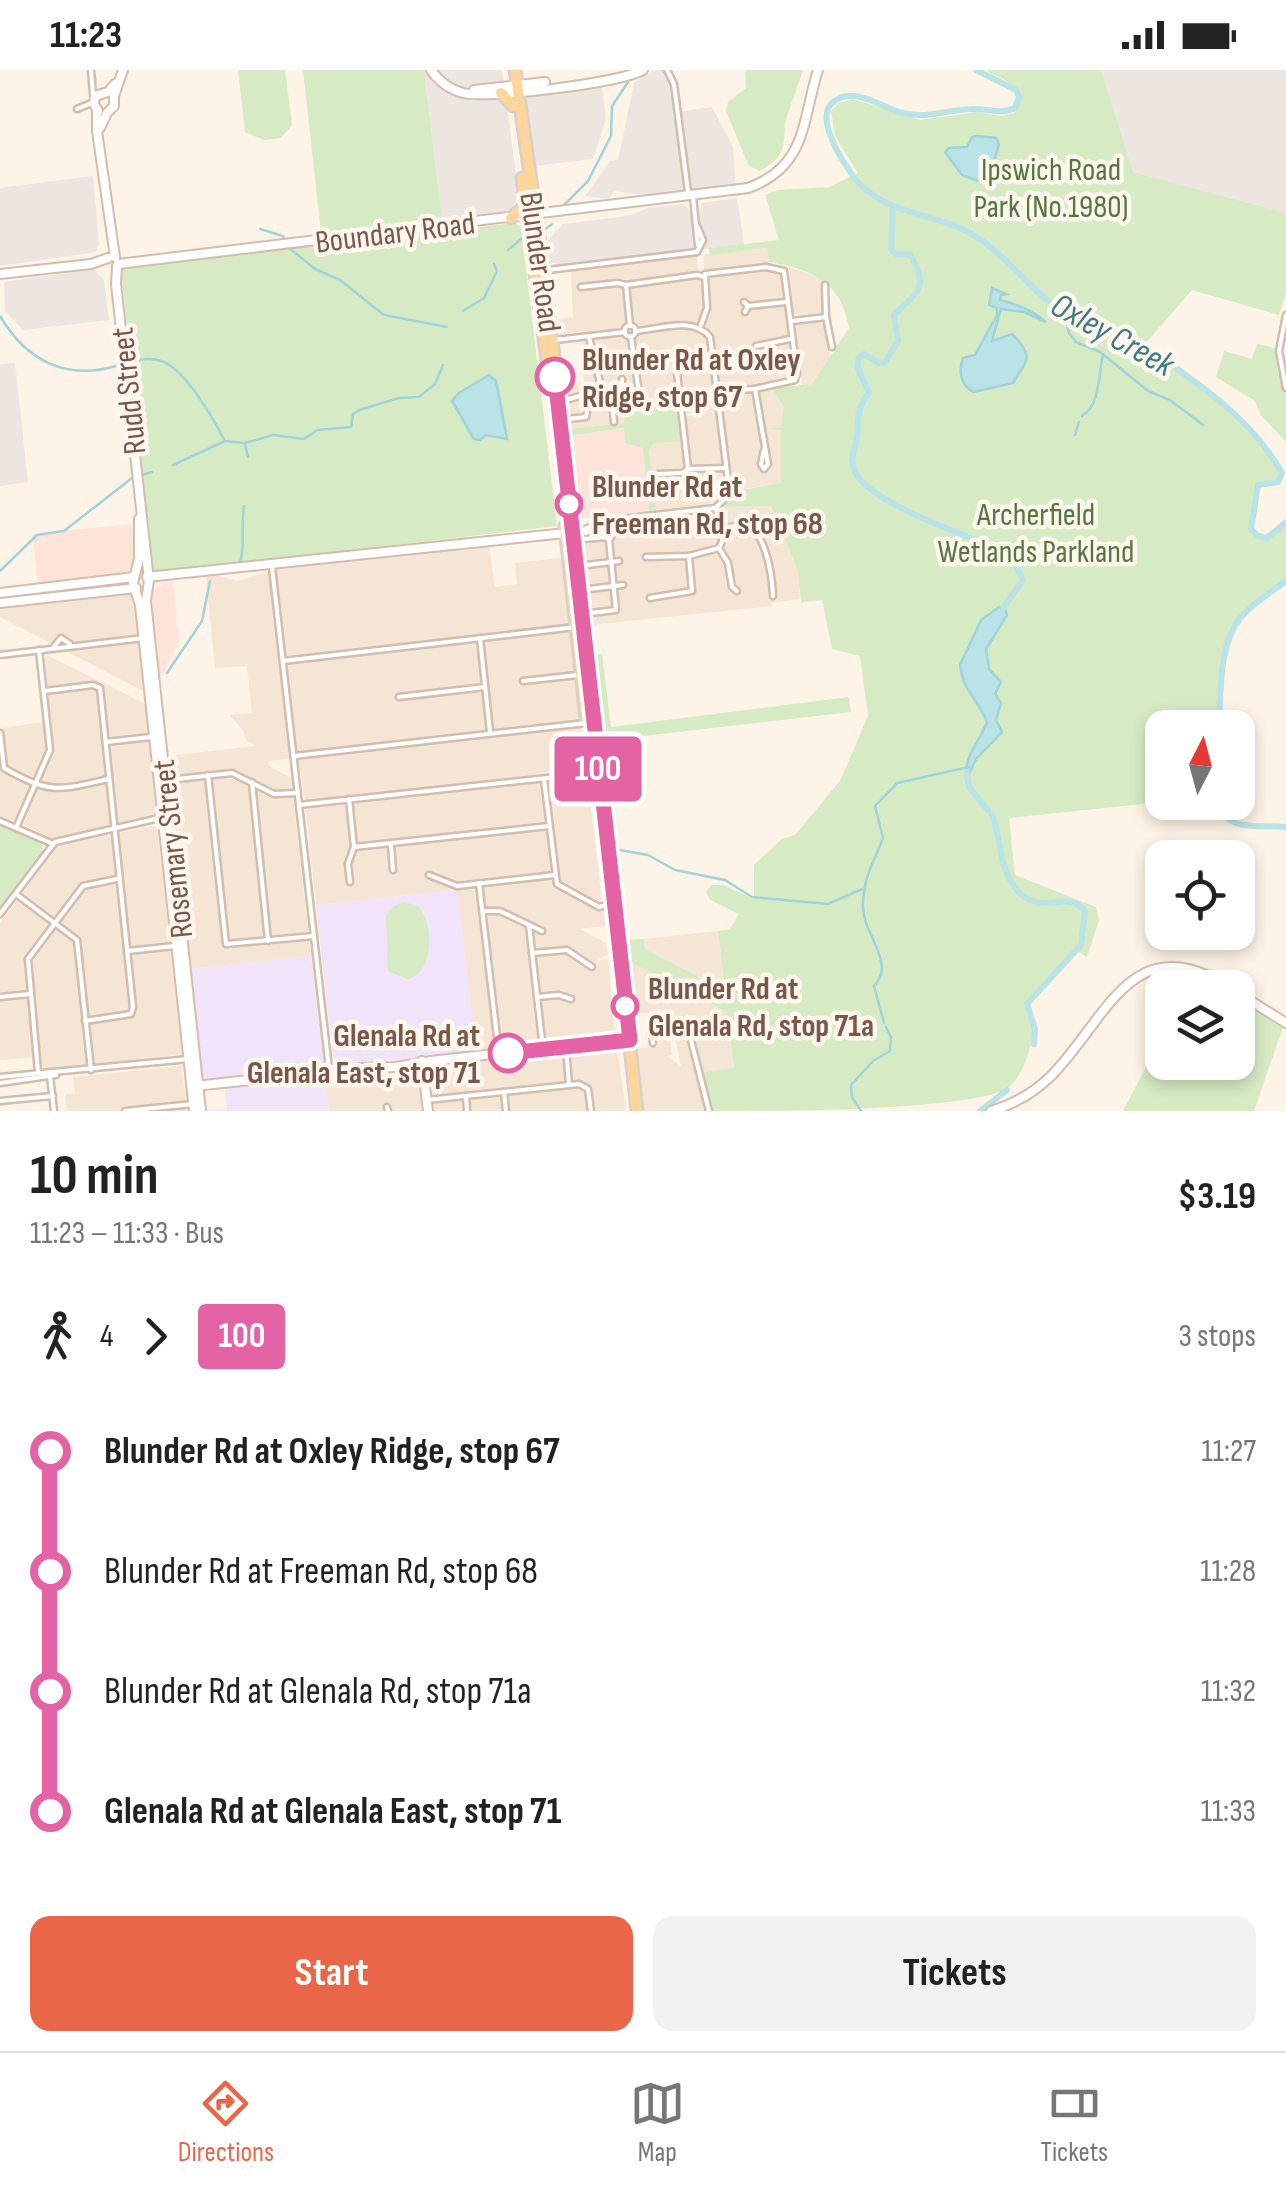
<!DOCTYPE html>
<meta charset="utf-8">
<style>
body{margin:0;font-family:"Sofia Sans Condensed",sans-serif;background:#f2f2f2;color:#222;height:100vh;display:flex;flex-direction:column;font-size:38px;white-space:nowrap}
*{box-sizing:border-box;margin:0}
p{font-size:32px;color:#767676}
.icon{flex:none;width:55px;height:55px;fill:none;stroke:currentColor;stroke-width:2;stroke-linecap:round;stroke-linejoin:round}
.map{position:relative;height:1041px;overflow:hidden}
.details{display:flex;flex-direction:column;background:#fff;flex:1}
.details>*{flex:none}
.badge{padding:0 20px;border-radius:8px;font-size:35px;line-height:65px}
.needle{width:65px;rotate:6deg}
.fabs{position:absolute;left:1145px;top:640px;display:grid;gap:20px}
.fabs a{display:grid;place-items:center;width:110px;height:110px;border-radius:20px;background:#fff;box-shadow:0 5px 15px #0003;font-size:50px}
.map>.badge{position:absolute;translate:-50% -50%;box-shadow:0 0 0 5px #fff}
.legs{display:flex;align-items:center;gap:15px;height:110px;padding:0 30px;font-size:32px}
.legs p{margin-inline-start:auto}
.head{display:flex;align-items:center;justify-content:space-between;height:170px;padding:0 30px}
h1{font-size:55px;font-weight:700;line-height:75px}
.primary-button{display:flex;gap:20px;margin-top:auto;padding:20px 30px}
.primary-button a{flex:1;height:115px;border-radius:20px;background:#ea6648;color:#fff;font-size:40px;font-weight:700;line-height:115px;text-align:center}
.primary-button a+a{background:#f2f2f2;color:#222}
ul{padding:0 30px;list-style:none}
li{display:flex;align-items:center;gap:35px;height:120px;font-size:38px}
li i{display:grid;place-items:center;width:15px;height:100%;margin:0 12px;background:currentColor}
li i::after{content:'';width:25px;height:25px;margin:-12px;border:8px solid;border-radius:50%;background:#fff}
li p{margin-inline-start:auto}
li:first-child i{background:linear-gradient(#0000 50%,currentColor 0)}
li:last-child i{background:linear-gradient(currentColor 50%,#0000 0)}
.status{display:flex;justify-content:space-between;align-items:center;height:70px;padding:0 50px;background:#fff;direction:ltr}
.status svg{height:28px;fill:currentColor}
.tabs{display:flex;justify-content:space-around;align-items:center;height:140px;border-top:2px solid #e0e0e0;background:#fff;font-size:28px;color:#767676}
.tabs a{display:grid;justify-items:center;gap:5px}
.tabs .active{color:#ea6648}
.map>svg:first-child{display:block}
.residential{fill:#f5e5d4}
.commercial{fill:#fde3da}
.industrial{fill:#ede6e0}
.education{fill:#f0e3fa}
.green{fill:#d6ebc4}
.water{fill:#bae3e8;stroke:#a0d3da;stroke-width:2.5}
.lines{fill:none;stroke-linecap:round;stroke-linejoin:round}
.stream{stroke:#a0d3da;stroke-width:2.5}
.river{stroke:#bae3e8;stroke-width:6}
.street-casing{stroke:#d2bdae;stroke-width:9}
.secondary-casing{stroke:#d5bcac;stroke-width:12}
.primary-casing{stroke:#d9d0cc;stroke-width:15}
.street{stroke:#fff;stroke-width:4}
.secondary{stroke:#fff;stroke-width:8}
.primary{stroke:#fdd69d;stroke-width:10}
.line-1-casing{stroke:#fff;stroke-width:22}
.line-1{stroke:#e463a4;stroke-width:15}
.stop-1-dot{fill:#fff;stroke:#e463a4;stroke-width:5}
.labels{text-anchor:middle;stroke-width:9;stroke-linejoin:round;paint-order:stroke}
.park-label{font-size:32px;fill:#52783f;stroke:#fff7ed}
.street-label{font-size:32px;fill:#78584a;stroke:#fff7ed}
.stop-label{font-size:32px;font-weight:bold;fill:#78584a;stroke:#fff7ed;text-anchor:start}
.water-label{font-size:35px;font-style:italic;fill:#3f7b84;stroke:#fff7ed}
</style>
<div class="status"><b>11:23</b><svg viewBox="0 0 49 12"><path d="M0 12V9h3v3zM5 12V6h3v6zM10 12V3h3v9zM15 12V0h3v12zM26 1h20v11H26zM47 4h2v5h-2z"/></svg></div>
<div class="map">
<svg width="1286" height="1041" viewBox="0 0 1286 1041">
<rect width="100%" height="100%" fill="#fdf3e6"/>
<!-- residential -->
<g class="residential">
<polygon points="767,178 770,200 783,205 794,303 792,309 771,312 785,337 781,357 766,359 781,360 781,413 723,422 717,431 707,434 656,440 649,381 653,374 687,370 684,347 715,341 684,344 682,328 650,332 644,327 640,304 633,305 633,326 637,330 623,338 624,353 568,359 562,315 584,312 580,273 603,269 601,260 559,264 556,261 555,250 573,247 571,200 697,186 698,201 704,200 703,185"/>
<polygon points="789,197 825,209 828,213 821,215 823,243 794,244"/>
<polygon points="825,251 830,287 812,314 802,315 796,255"/>
<polygon points="771,436 797,498 800,529 772,533 772,536 591,555 581,467 583,465 612,455 714,445 724,437"/>
<polygon points="489,475 495,517 517,514 515,493 562,488 587,699 305,731 298,688 268,691 269,696 291,708 311,886 189,899 167,686 256,676 246,670 243,661 230,645 252,643 247,596 215,598 206,506 215,505 238,511 279,498"/>
<polygon points="131,523 134,525 145,622 0,547 0,538"/>
<polygon points="47,585 146,634 156,744 51,768 23,754 41,711 8,697 3,658 51,651 45,588"/>
<polygon points="0,696 1,702 31,714 15,751 0,746"/>
<polygon points="587,707 605,856 580,859 606,873 608,884 596,891 608,889 615,966 476,981 457,820 316,835 306,739"/>
<polygon points="157,755 182,984 44,1000 40,987 0,990 0,853 57,776"/>
<polygon points="718,861 724,910 706,912 645,879 644,869"/>
<polygon points="628,891 727,942 734,998 703,1002 693,957 658,961 653,943 634,943"/>
<polygon points="675,968 686,969 705,1041 644,1041 638,978 657,977 659,970 670,969 672,985 667,986 681,996"/>
<polygon points="617,976 626,1041 432,1041 427,999 429,996"/>
<polygon points="181,996 188,1041 67,1041 65,1025 75,1024 73,1007"/>
<polygon points="415,998 423,1041 329,1041 325,1007"/>
</g>
<!-- commercial -->
<g class="commercial">
<polygon points="624,358 643,378 649,441 578,449 568,366"/>
<polygon points="132,454 134,492 127,505 38,515 33,464"/>
<polygon points="173,511 179,572 163,604 158,605 152,522 160,515"/>
</g>
<!-- industrial -->
<g class="industrial">
<polygon points="424,0 502,0 519,127 509,141 442,149"/>
<polygon points="663,0 673,17 676,42 712,37 733,77 736,117 651,126 614,121 609,129 585,126 610,91 618,90 634,13 652,1"/>
<polygon points="1101,0 1286,0 1286,143 1132,102"/>
<polygon points="602,16 606,48 593,89 534,96 526,26"/>
<polygon points="93,106 99,174 96,182 0,196 0,118"/>
<polygon points="737,128 744,175 562,195 549,192 546,183 545,174 563,154 627,146 648,138 684,134 690,142 700,141 702,133"/>
<polygon points="94,199 104,211 109,250 23,260 5,241 4,212"/>
<polygon points="15,293 28,412 0,416 0,294"/>
</g>
<!-- education -->
<g class="education">
<polygon points="457,820 476,981 334,996 316,835"/>
<polygon points="311,886 324,998 203,1010 189,899"/>
<polygon points="325,1007 329,1041 205,1041 227,1038 225,1018"/>
</g>
<!-- green -->
<g class="green">
<polygon points="238,0 285,0 292,55 281,68 264,70 245,62"/>
<polygon points="303,0 424,0 442,149 321,163"/>
<path d="M 745,0 L 803,0 C 800,10 786,47 785,55 C 784,79 784,87 760,101 L 749,96 L 726,41 L 728,32 L 746,18 Z"/>
<path d="M 986,0 L 1101,0 L 1133,102 L 1286,143 L 1286,223 L 1279,245 L 1192,220 L 1144,275 C 1175,297 1284,371 1281,410 L 1258,416 L 1251,459 L 1258,466 L 1267,468 L 1286,452 L 1286,511 C 1271,522 1253,533 1241,547 C 1218,575 1221,623 1219,657 L 1162,658 L 1162,732 L 1009,748 L 1015,805 L 1096,837 L 1099,850 L 1087,887 L 1077,881 L 1030,927 L 1027,938 C 1037,955 1034,964 1029,981 C 1024,997 1019,1010 1005,1020 C 954,1041 779,1041 713,1041 L 703,1002 L 734,998 L 727,942 L 628,891 L 625,870 L 644,869 L 645,879 L 706,911 L 724,910 L 718,861 L 730,859 L 739,844 L 710,830 L 706,822 L 711,815 L 723,815 L 754,829 L 754,795 L 782,769 L 795,765 L 840,711 L 868,646 L 860,586 L 832,579 L 822,530 L 801,532 L 797,498 L 771,436 L 724,437 L 735,421 L 781,413 L 781,360 L 765,359 L 781,357 L 784,337 L 772,318 L 812,314 L 849,258 C 842,212 811,199 769,192 L 767,178 L 710,185 L 709,178 L 779,170 L 765,125 L 778,120 L 829,117 L 858,103 L 835,66 L 831,41 L 839,33 L 853,29 L 920,50 L 978,42 L 1002,46 L 1014,43 C 1033,17 1004,12 986,0 Z"/>
<polygon points="514,153 521,157 557,456 151,504 121,197"/>
<polygon points="1257,274 1275,278 1278,304 1286,326 1286,372 1261,345 1255,331 1216,307 1224,281 1252,289"/>
<polygon points="644,327 650,332 676,329 680,371 653,374 649,381 656,440 649,441 643,378 625,373 624,358 568,366 568,359 624,353 623,338"/>
<polygon points="602,584 611,657 849,627 851,642 601,671 594,585"/>
<polygon points="0,755 41,773 43,781 0,838"/>
<path d="M 403,832 L 418,836 C 434,854 435,902 408,909 L 388,901 L 386,845 L 394,836 Z"/>
<polygon points="1238,930 1283,957 1254,1041 1123,1041 1162,967 1162,992 1238,992"/>
</g>
<!-- water -->
<g class="water">
<path d="M 977,66 L 996,68 L 999,74 C 996,88 991,105 978,111 L 962,105 L 945,82 L 949,78 L 967,77 L 972,67 Z"/>
<path d="M 992,218 L 1006,224 L 1001,225 L 1000,230 C 1016,234 1034,241 1046,252 L 1024,242 L 1001,239 L 992,271 L 1012,264 C 1035,287 1027,290 1013,313 L 974,322 C 961,317 958,301 963,288 L 975,285 L 997,245 L 997,238 L 989,235 Z"/>
<polygon points="489,305 496,311 507,369 486,365 480,370 474,369 452,331 459,323"/>
<path d="M 999,537 L 1005,538 L 1007,545 L 986,579 L 989,599 L 1001,612 L 995,624 L 1001,633 L 996,650 L 1002,662 L 976,689 L 966,710 C 964,685 979,673 987,652 C 979,630 963,622 960,595 L 981,550 Z"/>
</g>
<g class="lines">
<!-- stream -->
<g class="stream">
<polyline points="561,138 588,111 611,66 612,36 628,12"/>
<polyline points="260,159 283,166 284,170"/>
<polyline points="544,160 552,154"/>
<polyline points="289,178 315,199 340,210 384,245 447,257"/>
<polyline points="508,180 525,166"/>
<polyline points="463,241 484,228 497,201 494,194"/>
<polyline points="1064,243 1069,263 1076,272 1100,282 1148,321 1170,330 1203,355"/>
<path d="M 0,246 C 26,290 65,311 116,296"/>
<path d="M 129,292 C 140,290 150,287 161,291 C 184,297 214,350 225,371 L 245,373 L 273,365 L 304,369 L 317,360 L 351,357 L 353,344 L 359,340 L 399,328 L 419,327 L 435,314 L 443,295"/>
<path d="M 1082,346 C 1101,335 1098,304 1103,284"/>
<polyline points="1075,365 1079,352"/>
<polyline points="245,374 248,387"/>
<polyline points="173,395 225,371"/>
<polyline points="142,405 152,402"/>
<path d="M 240,492 C 245,481 241,452 244,436"/>
<polyline points="0,501 37,465 64,461 132,408"/>
<polyline points="167,603 202,551 210,511"/>
<polyline points="620,780 648,785 675,800 725,810 752,827 828,834 862,819"/>
<path d="M 884,953 L 874,916 C 897,893 862,864 863,835 C 864,804 873,795 883,768 L 875,736 L 897,713 L 969,697"/>
<polyline points="861,1041 852,1027 851,1015 873,991 890,981 891,967 886,957"/>
</g>
<!-- river -->
<g class="river">
<path d="M 976,0 L 1016,20 L 1019,27 L 1015,38 C 1001,45 986,38 971,39 C 947,40 927,49 903,43 C 882,38 853,14 832,33 C 813,50 849,105 864,118 C 892,143 929,144 962,159 C 999,175 1027,218 1061,241 C 1081,254 1104,254 1125,263 C 1138,269 1151,280 1163,289 C 1208,320 1254,353 1282,403 L 1278,412 L 1258,415 L 1251,459 L 1258,466 L 1267,468 L 1286,452"/>
<polyline points="893,137 891,179 896,184 910,184 915,194"/>
<path d="M 917,199 C 928,223 906,230 894,245 L 898,271 L 885,292 L 879,293 L 864,284 L 859,287 L 857,296 L 869,323 C 857,337 858,348 857,366 C 856,376 850,386 853,396 C 861,432 967,465 999,479 L 1013,490 L 1023,510 L 1001,541"/>
<path d="M 1219,658 C 1221,623 1218,575 1241,547 C 1253,533 1271,522 1286,511"/>
<polyline points="967,702 969,717 988,740"/>
<path d="M 1220,732 C 1225,764 1261,754 1286,757"/>
<path d="M 992,745 C 1000,764 999,789 1009,808 C 1036,856 1064,815 1085,841 L 1081,875 L 1027,934 L 1035,959 L 1034,974"/>
<polyline points="980,1041 1007,1020"/>
</g>
<defs>
<g id="street">
<polyline points="91,0 93,24"/>
<polyline points="667,0 674,14 688,122"/>
<polyline points="77,39 94,32"/>
<polyline points="693,127 698,175"/>
<polyline points="548,200 697,182 703,170 697,156"/>
<polyline points="626,215 630,256"/>
<polyline points="825,215 826,247"/>
<polyline points="581,217 618,213 626,215 697,205 704,207"/>
<polyline points="744,232 748,236 745,242"/>
<polyline points="748,236 787,232"/>
<polyline points="1286,245 1279,281 1286,318"/>
<polyline points="792,251 826,247 832,277"/>
<polyline points="701,255 707,238 705,204 766,197 784,201 797,303 795,310 755,319 718,321"/>
<circle cx="630" cy="261" r="5.5"/>
<polyline points="589,267 604,329"/>
<polyline points="631,267 639,323"/>
<polyline points="555,270 625,262"/>
<polyline points="756,276 790,269"/>
<polyline points="714,295 682,299 677,303 688,399 726,398"/>
<polyline points="755,319 768,394 764,399 761,394 764,380"/>
<polyline points="565,330 584,325 588,336 586,347 569,349"/>
<polyline points="588,336 604,329 611,332"/>
<polyline points="614,352 612,332 621,327 622,309"/>
<polyline points="658,404 682,403 687,400"/>
<path d="M 612,450 L 715,438 L 726,428 L 729,418 L 710,267 C 693,246 660,259 636,261"/>
<path d="M 723,459 L 746,453 C 766,464 772,504 773,526"/>
<polyline points="584,469 606,467 609,470"/>
<polyline points="719,478 728,493 732,517 737,521"/>
<polyline points="646,487 689,486"/>
<polyline points="587,495 619,491"/>
<polyline points="272,497 329,999"/>
<polyline points="589,519 623,515"/>
<path d="M 650,528 L 692,521 L 689,486 L 719,478 C 727,464 721,452 715,438"/>
<polyline points="591,543 616,540 609,470 616,460 615,450"/>
<polyline points="480,568 490,662"/>
<polyline points="53,578 61,568 70,574"/>
<polyline points="0,585 144,568"/>
<polyline points="283,591 576,557"/>
<polyline points="523,611 578,605"/>
<polyline points="45,621 93,615 100,618 133,937 131,944 85,951"/>
<polyline points="399,627 485,617"/>
<path d="M 0,663 L 4,698 C 50,725 60,720 108,709"/>
<polyline points="106,672 151,667"/>
<polyline points="294,686 586,653"/>
<polyline points="208,705 226,874 314,866"/>
<polyline points="544,709 557,814 599,837 610,834"/>
<polyline points="168,710 232,703 274,724 297,723"/>
<polyline points="252,712 268,871"/>
<polyline points="349,729 354,777 348,794 350,812"/>
<polyline points="299,735 593,703"/>
<polyline points="0,751 51,773"/>
<polyline points="16,758 50,680 39,580"/>
<polyline points="391,775 393,800"/>
<polyline points="354,777 549,756"/>
<polyline points="429,805 457,816 555,805"/>
<polyline points="479,813 499,984"/>
<polyline points="16,824 77,870 91,1000"/>
<polyline points="483,841 500,841 542,861"/>
<polyline points="0,844 55,772 164,747"/>
<polyline points="529,855 543,979"/>
<polyline points="127,881 175,876"/>
<polyline points="532,883 567,880 592,897"/>
<polyline points="0,927 30,924"/>
<polyline points="537,927 559,925 571,929"/>
<polyline points="651,954 653,973"/>
<polyline points="653,966 684,962 690,966 709,1041"/>
<polyline points="566,977 569,1015"/>
<polyline points="38,1002 28,889 83,816 117,809"/>
<polyline points="50,1006 54,1041"/>
<polyline points="0,1007 189,989"/>
<polyline points="0,1013 56,1005"/>
<polyline points="504,1022 506,1041"/>
<polyline points="466,1026 467,1041"/>
<polyline points="427,1030 579,1014 588,1019 591,1041"/>
<polyline points="0,1031 53,1026"/>
<polyline points="387,1037 388,1041"/>
<polyline points="125,1041 193,1034"/>
</g>
<g id="secondary">
<path d="M 431,0 C 439,12 449,19 463,23 C 489,29 620,13 643,0"/>
<polyline points="474,20 545,12"/>
<polyline points="97,40 97,61 115,187"/>
<polyline points="98,41 94,34 95,26 108,22 115,14"/>
<polyline points="100,58 107,43 114,36 114,26 123,0"/>
<path d="M 118,194 L 748,118 C 807,97 802,51 818,0"/>
<polyline points="117,196 116,214 149,510 146,531 201,1041"/>
<polyline points="0,204 91,194 108,188"/>
<polyline points="139,449 139,489 133,513 140,535 194,1041"/>
<polyline points="147,507 585,461 611,450"/>
<polyline points="0,523 134,507"/>
<polyline points="0,533 136,518"/>
<polyline points="1238,923 1286,953"/>
<polyline points="422,991 428,1041"/>
<polyline points="430,991 630,969"/>
<polyline points="195,1016 324,1002 329,999 395,997 432,991"/>
<path d="M 991,1041 C 1014,1034 1034,1023 1051,1006 C 1107,950 1132,854 1230,918"/>
</g>
<g id="primary">
<polyline points="515,0 544,201 579,504 637,1041"/>
<polyline points="501,23 513,36"/>
<polyline points="522,108 547,290"/>
<polyline points="511,148 525,136"/>
<polyline points="565,456 586,648"/>
</g>
</defs>
<!-- street casing -->
<use href="#street" class="street-casing"/>
<!-- secondary casing -->
<use href="#secondary" class="secondary-casing"/>
<!-- primary casing -->
<use href="#primary" class="primary-casing"/>
<!-- street -->
<use href="#street" class="street"/>
<!-- secondary -->
<use href="#secondary" class="secondary"/>
<!-- primary -->
<use href="#primary" class="primary"/>
</g>
<g class="lines">
<defs>
<polyline id="line-1" points="508,983 630,970 555,307"/>
</defs>
<!-- line-1 casing -->
<use href="#line-1" class="line-1-casing"/>
<!-- line-1 -->
<use href="#line-1" class="line-1"/>
</g>
<!-- markers -->
<g class="stop-1-dot">
<circle cx="555" cy="307" r="18"/>
<circle cx="569" cy="434" r="12"/>
<circle cx="625" cy="936" r="12"/>
<circle cx="508" cy="983" r="18"/>
</g>
<g class="labels">
<!-- park labels -->
<g class="park-label">
<text x="1051" y="110">Ipswich Road<tspan x="1051" dy="37">Park (No.1980)</tspan></text>
<text x="1036" y="455">Archerfield<tspan x="1036" dy="37">Wetlands Parkland</tspan></text>
</g>
<!-- street labels -->
<g class="street-label">
<text transform="translate(395 162) rotate(-7)" y="11">Boundary Road</text>
<text transform="translate(541 192) rotate(82)" y="11">Blunder Road</text>
<text transform="translate(128 321) rotate(-96)" y="11">Rudd Street</text>
<text transform="translate(172 779) rotate(-96)" y="11">Rosemary Street</text>
</g>
<!-- stop labels -->
<g class="stop-label">
<text x="582" y="300">Blunder Rd at Oxley<tspan x="582" dy="37">Ridge, stop 67</tspan></text>
<text x="592" y="427">Blunder Rd at<tspan x="592" dy="37">Freeman Rd, stop 68</tspan></text>
<text x="648" y="929">Blunder Rd at<tspan x="648" dy="37">Glenala Rd, stop 71a</tspan></text>
<text x="480" y="976" text-anchor="end">Glenala Rd at<tspan x="480" dy="37">Glenala East, stop 71</tspan></text>
</g>
<!-- water labels -->
<g class="water-label">
<text transform="translate(1113 264) rotate(29)" y="12">Oxley Creek</text>
</g>
</g>
</svg>
<div class="fabs">
<a><svg class="needle" viewBox="-14 -14 28 28"><path d="M0-13l5 13h-10z" fill="#e53935"/><path d="M0 13l5-13h-10z" fill="#767676"/></svg></a>
<a><svg class="icon" aria-label="locate" viewBox="0 0 24 24"><circle cx="12" cy="12" r="6"/><path d="M12 2v4M12 18v4M2 12h4M18 12h4"/></svg></a>
<a><svg class="icon" aria-label="layers" viewBox="0 0 24 24"><path d="M12 4l9 5-9 5-9-5zM3 14l9 5 9-5"/></svg></a>
</div>
<b class="badge" style="left:598px;top:699px;background:#e463a4;color:#fff">100</b>
</div>
<section class="details">
<div class="head"><div><h1>10 min</h1><p>11:23 – 11:33 · Bus</p></div><b>$3.19</b></div>
<div class="legs"><svg class="icon" aria-label="walk" viewBox="0 0 24 24"><circle cx="13" cy="4" r="2"/><path d="M13 8l-2 6 4 7M11 14l-3 7M7 12l3-4h3l4 4"/></svg>4<svg class="icon" aria-label="forward" viewBox="0 0 24 24"><path d="M9 5l7 7-7 7"/></svg><b class="badge" style="background:#e463a4;color:#fff">100</b><p>3 stops</p></div>
<ul>
<li><i style="color:#e463a4"></i><b>Blunder Rd at Oxley Ridge, stop 67</b><p>11:27</p></li>
<li><i style="color:#e463a4"></i><span>Blunder Rd at Freeman Rd, stop 68</span><p>11:28</p></li>
<li><i style="color:#e463a4"></i><span>Blunder Rd at Glenala Rd, stop 71a</span><p>11:32</p></li>
<li><i style="color:#e463a4"></i><b>Glenala Rd at Glenala East, stop 71</b><p>11:33</p></li>
</ul>
<div class="primary-button"><a>Start</a><a>Tickets</a></div>
</section>
<nav class="tabs">
<a class="active"><svg class="icon" aria-label="directions" viewBox="0 0 24 24"><path d="M12 3l9 9-9 9-9-9zM9 14v-3h6M13 9l2 2-2 2"/></svg>Directions</a>
<a><svg class="icon" aria-label="map" viewBox="0 0 24 24"><path d="M3 6l6-2 6 2 6-2v14l-6 2-6-2-6 2zM9 4v14M15 6v14"/></svg>Map</a>
<a><svg class="icon" aria-label="tickets" viewBox="0 0 24 24"><path d="M3 7h18v10H3zM15 7v10"/></svg>Tickets</a>
</nav>
